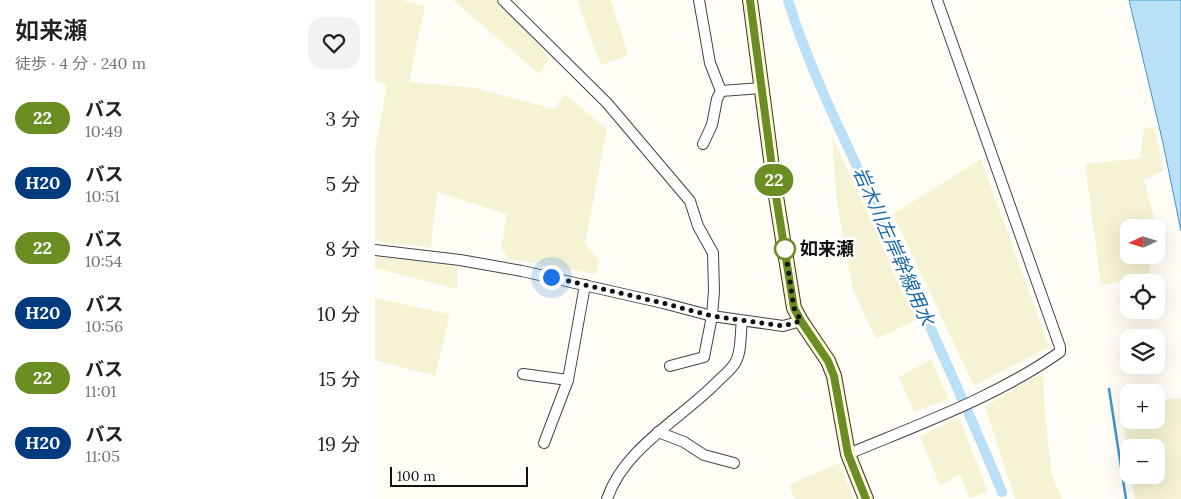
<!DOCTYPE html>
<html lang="ja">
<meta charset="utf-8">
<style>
body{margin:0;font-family:Lora,"Noto Sans JP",serif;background:#f2f2f2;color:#222;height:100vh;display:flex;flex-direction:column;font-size:19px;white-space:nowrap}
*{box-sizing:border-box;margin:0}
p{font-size:16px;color:#767676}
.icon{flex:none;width:28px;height:28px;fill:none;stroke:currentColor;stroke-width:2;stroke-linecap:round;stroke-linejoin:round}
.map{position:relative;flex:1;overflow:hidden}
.panel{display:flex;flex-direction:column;background:#fff;width:375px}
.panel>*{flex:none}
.badge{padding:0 10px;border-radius:16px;font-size:18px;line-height:32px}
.needle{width:32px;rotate:266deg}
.controls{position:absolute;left:745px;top:219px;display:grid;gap:10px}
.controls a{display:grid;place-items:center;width:45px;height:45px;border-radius:10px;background:#fff;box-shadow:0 5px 20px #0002;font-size:25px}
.scale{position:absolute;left:15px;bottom:12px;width:138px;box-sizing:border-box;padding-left:5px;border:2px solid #111;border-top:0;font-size:14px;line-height:18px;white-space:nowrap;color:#111;-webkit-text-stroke:4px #fff;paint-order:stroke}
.you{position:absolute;width:25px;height:25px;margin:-12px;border:4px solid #fff;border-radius:50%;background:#1a73e8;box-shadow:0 0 0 8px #1a73e833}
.map>.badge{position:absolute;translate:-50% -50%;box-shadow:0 0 0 2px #fff}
.round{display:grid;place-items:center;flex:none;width:52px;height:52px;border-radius:15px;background:#f2f2f2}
.headline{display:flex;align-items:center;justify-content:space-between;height:85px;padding:0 15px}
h1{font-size:24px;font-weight:600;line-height:38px}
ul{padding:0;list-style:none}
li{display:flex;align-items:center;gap:15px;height:65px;padding:0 15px}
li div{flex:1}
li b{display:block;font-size:19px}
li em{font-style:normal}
li .badge{min-width:55px;font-weight:700;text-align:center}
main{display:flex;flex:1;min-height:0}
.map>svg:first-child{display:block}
.farmland{fill:#f6f3d4;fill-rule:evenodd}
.water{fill:#b9e0f7;stroke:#3f96cf}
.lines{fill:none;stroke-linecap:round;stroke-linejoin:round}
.stream{stroke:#3f96cf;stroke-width:2.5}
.canal{stroke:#b9e0f7;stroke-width:10}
.street-casing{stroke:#444;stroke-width:12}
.secondary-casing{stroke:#333;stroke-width:16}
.street{stroke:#fff;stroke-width:10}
.secondary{stroke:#fff6b0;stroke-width:14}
.line-casing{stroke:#fff;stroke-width:11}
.line{stroke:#6b8e23;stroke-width:8}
.walk{stroke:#111;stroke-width:5;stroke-dasharray:0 9}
.stop-dot{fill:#fff;stroke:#6b8e23;stroke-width:2.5}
.labels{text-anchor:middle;stroke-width:5;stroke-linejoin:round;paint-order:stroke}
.stop-label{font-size:18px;font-weight:bold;fill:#111;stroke:#fff;text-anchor:start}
.water-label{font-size:19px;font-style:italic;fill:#1768a6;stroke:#fff}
</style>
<main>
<section class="panel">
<div class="headline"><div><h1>如来瀬</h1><p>徒歩 · 4 分 · 240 m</p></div><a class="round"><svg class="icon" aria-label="heart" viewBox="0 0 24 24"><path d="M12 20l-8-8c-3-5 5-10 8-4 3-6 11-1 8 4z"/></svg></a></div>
<ul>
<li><span class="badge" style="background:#6b8e23;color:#fff">22</span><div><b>バス</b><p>10:49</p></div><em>3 分</em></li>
<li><span class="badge" style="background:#003b80;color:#fff">H20</span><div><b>バス</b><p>10:51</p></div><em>5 分</em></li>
<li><span class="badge" style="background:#6b8e23;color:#fff">22</span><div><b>バス</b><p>10:54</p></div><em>8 分</em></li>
<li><span class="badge" style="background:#003b80;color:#fff">H20</span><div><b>バス</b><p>10:56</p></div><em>10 分</em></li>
<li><span class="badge" style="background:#6b8e23;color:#fff">22</span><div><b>バス</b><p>11:01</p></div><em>15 分</em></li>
<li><span class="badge" style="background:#003b80;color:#fff">H20</span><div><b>バス</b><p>11:05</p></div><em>19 分</em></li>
</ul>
</section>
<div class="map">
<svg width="806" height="499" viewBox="0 0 806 499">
<rect width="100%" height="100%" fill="#fffdf5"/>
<!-- farmland -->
<g class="farmland">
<polygon points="0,0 27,0 50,6 34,82 101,88 179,109 190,94 232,129 210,243 224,260 221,274 133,259 126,247 132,214 62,192 56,248 0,241 0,151 12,85 0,81"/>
<polygon points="78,0 122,0 175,58 164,74"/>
<polygon points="202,0 236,0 253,55 226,65"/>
<path d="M 779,127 L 789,170 L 769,180 L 790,258 L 775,265 L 774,275 L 726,285 L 710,164 L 765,158 L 769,128 ZM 754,228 L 781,228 L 781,255 L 754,255 Z"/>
<polygon points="457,136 541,320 501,339 478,290 462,203"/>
<polygon points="606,159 674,347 599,386 518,214"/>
<polygon points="0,256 83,267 82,289 0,268"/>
<polygon points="0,298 75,314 60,376 0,360"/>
<polygon points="556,359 573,399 539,412 524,377"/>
<polygon points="668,373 670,416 677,475 687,499 640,499 610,406"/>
<polygon points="806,398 806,499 760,499 756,475 781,475 781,448 754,448 754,458 745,406 754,405 754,420 781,420 781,401"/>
<polygon points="584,417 613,492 594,498 585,474 565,486 545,436"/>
<polygon points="464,463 479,499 420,499 414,485"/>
</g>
<!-- water -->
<polygon class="water" points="754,0 806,0 806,231 788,143"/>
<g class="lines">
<!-- stream -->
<polyline class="stream" points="734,389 751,499"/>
<!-- canal -->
<path class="canal" d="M 413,0 C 431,59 458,115 484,171 C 532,278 583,384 627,492"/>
<defs>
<g id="street">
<polyline points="128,0 232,103 315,201 323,226 338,253 339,291 337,316 329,357 295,366"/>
<polyline points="324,0 335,63 346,91 342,99 337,125 328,144"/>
<polyline points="346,91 387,88"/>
<polyline points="0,250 85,260 147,271 288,303 337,316 408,326 426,321"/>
<polyline points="148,374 193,380"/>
<polyline points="283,432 309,442 329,455 359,463"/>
<polyline points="169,443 193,380 210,285"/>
<path d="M 473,454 C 545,424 621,397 685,352 L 685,347 L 562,0"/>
<path d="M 232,499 C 249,448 306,419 342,382 C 348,376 356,370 360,363 C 367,352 365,334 367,321"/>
</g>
<polyline id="secondary" points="375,0 400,190 419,308 426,321 453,361 459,376 473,454 491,499"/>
</defs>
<!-- street casing -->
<use href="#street" class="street-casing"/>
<!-- secondary casing -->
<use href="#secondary" class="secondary-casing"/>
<!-- street -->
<use href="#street" class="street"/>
<!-- secondary -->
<use href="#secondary" class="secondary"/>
</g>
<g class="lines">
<defs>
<polyline id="line" points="375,0 400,190 419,308 426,321 453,361 459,376 473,454 491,499"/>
</defs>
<!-- line casing -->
<use href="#line" class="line-casing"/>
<!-- line -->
<use href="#line" class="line"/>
<!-- walk -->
<polyline class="walk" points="176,277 288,303 337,316 408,326 426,321 419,308 410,249"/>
</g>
<!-- markers -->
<circle class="stop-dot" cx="410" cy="249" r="10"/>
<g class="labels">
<!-- stop labels -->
<g class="stop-label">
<text x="425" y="255">如来瀬</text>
</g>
<!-- water labels -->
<g class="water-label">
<text transform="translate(519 246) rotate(66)" y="7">岩木川左岸幹線用水</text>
</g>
</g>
</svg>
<div class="controls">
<a><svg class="needle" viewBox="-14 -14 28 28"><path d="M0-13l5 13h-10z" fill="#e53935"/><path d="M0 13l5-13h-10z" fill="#767676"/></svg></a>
<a><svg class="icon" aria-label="locate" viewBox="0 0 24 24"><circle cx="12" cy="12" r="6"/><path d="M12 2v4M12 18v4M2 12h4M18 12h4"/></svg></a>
<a><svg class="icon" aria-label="layers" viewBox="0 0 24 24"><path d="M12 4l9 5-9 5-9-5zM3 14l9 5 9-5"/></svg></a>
<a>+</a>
<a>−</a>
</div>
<div class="scale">100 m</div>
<div class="you" style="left:176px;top:277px"></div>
<b class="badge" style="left:399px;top:180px;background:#6b8e23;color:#fff">22</b>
</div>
</main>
